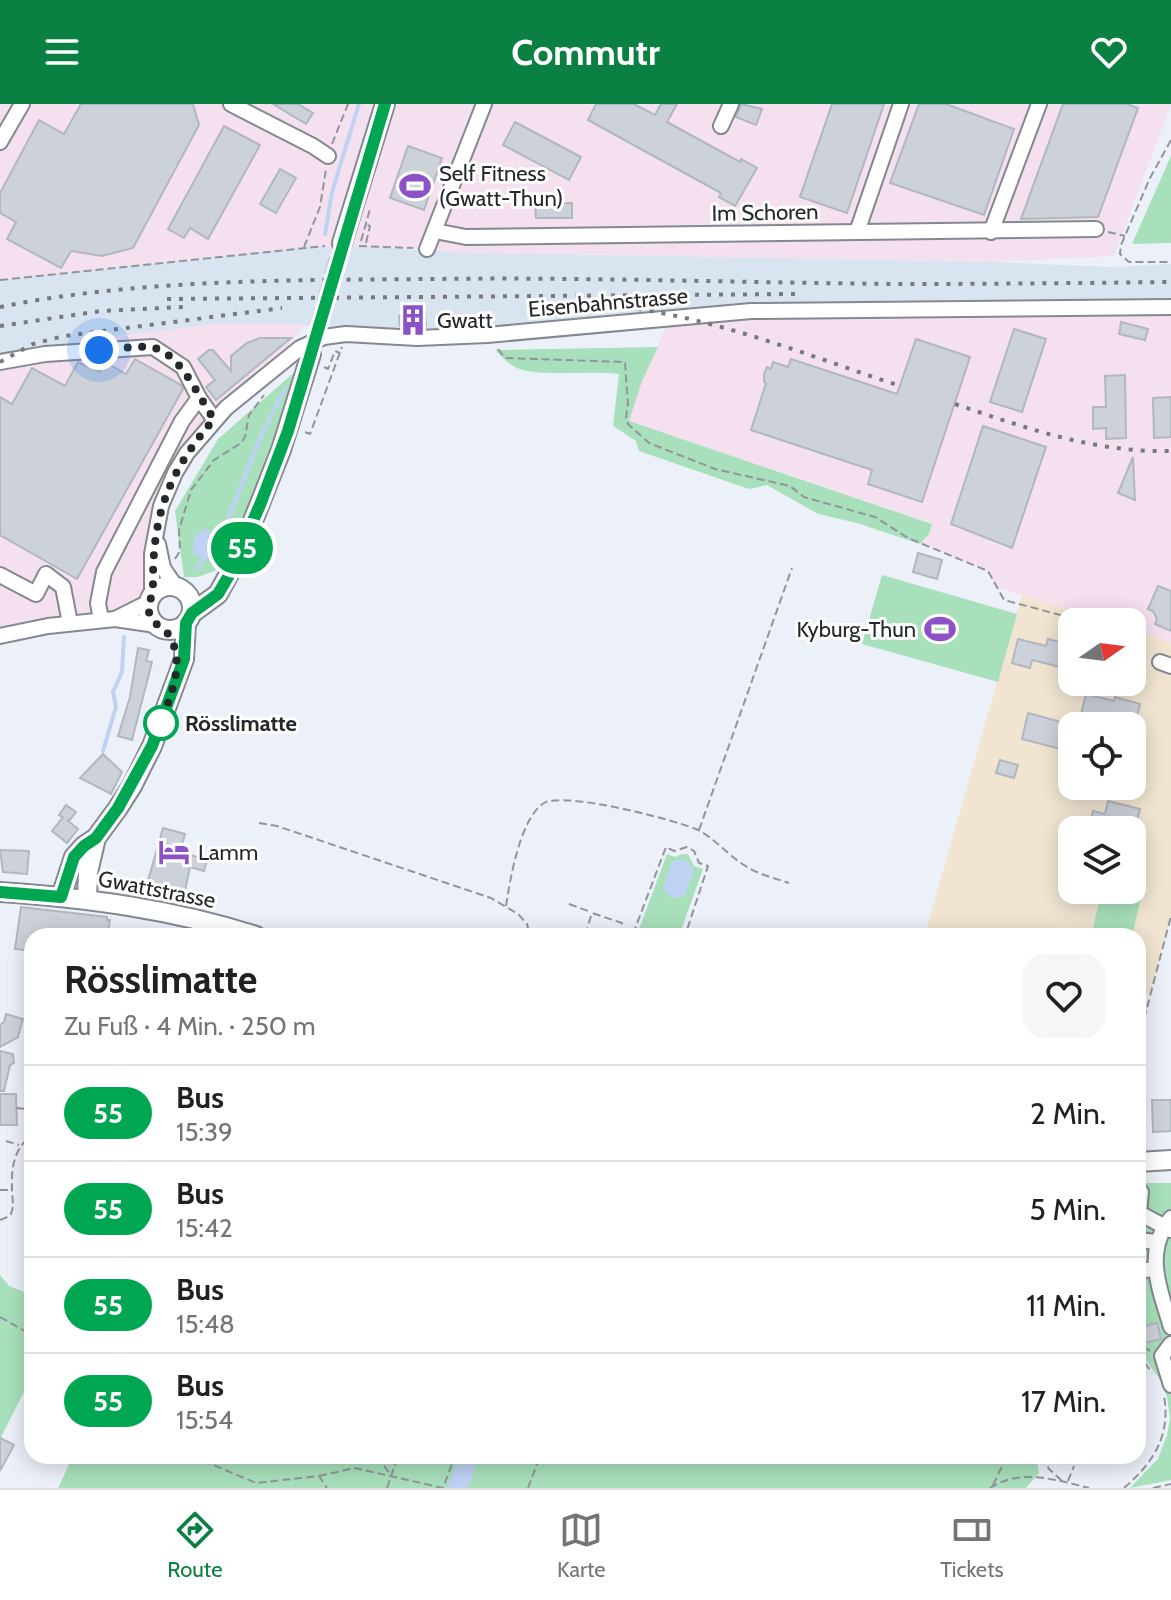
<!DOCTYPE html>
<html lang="de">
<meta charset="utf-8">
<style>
body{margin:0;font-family:Cabin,sans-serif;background:#f6f6f6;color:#202124;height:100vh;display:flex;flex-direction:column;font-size:30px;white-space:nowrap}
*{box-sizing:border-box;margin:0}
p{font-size:26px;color:#757577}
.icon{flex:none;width:44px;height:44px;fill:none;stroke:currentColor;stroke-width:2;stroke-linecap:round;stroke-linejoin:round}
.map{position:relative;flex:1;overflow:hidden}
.side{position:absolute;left:24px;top:824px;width:1122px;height:536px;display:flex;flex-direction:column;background:#fff;border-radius:24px;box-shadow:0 4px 20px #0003}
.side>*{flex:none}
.badge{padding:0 16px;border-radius:26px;font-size:28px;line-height:52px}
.needle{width:52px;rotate:76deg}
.fabs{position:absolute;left:1058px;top:504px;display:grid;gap:16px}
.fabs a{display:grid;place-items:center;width:88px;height:88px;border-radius:16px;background:#fff;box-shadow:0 4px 20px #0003;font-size:40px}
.you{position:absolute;width:40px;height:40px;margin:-20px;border:6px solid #fff;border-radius:50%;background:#1a73e8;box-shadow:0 0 0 12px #1a73e833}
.map>.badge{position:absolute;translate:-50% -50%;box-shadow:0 0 0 4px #fff}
.round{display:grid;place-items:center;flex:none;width:84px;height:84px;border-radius:24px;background:#f6f6f6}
.summary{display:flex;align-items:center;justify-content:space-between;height:136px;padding:0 40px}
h1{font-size:38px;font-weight:700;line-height:60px}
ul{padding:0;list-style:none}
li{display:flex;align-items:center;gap:24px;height:96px;padding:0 40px;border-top:2px solid #e0e0e0}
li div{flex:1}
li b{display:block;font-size:30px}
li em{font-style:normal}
li .badge{min-width:88px;font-weight:700;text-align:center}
header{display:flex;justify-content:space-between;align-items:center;height:104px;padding:0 40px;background:#0b8043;color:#fff;font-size:36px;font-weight:700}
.dock{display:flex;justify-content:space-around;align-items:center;height:112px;border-top:2px solid #e0e0e0;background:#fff;font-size:22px;color:#757577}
.dock a{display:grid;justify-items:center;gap:4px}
.dock .selected{color:#0b8043}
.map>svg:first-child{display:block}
.built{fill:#d9e4f1}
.industrial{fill:#f5e0ef}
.education{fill:#f1e5d1;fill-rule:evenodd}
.green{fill:#a8e0bb;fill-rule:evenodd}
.water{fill:#bed2f3}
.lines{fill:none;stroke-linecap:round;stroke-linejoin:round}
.stream{stroke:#bed2f3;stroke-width:4}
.building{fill:#cdd2da;stroke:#b1b7be;stroke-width:2}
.major-tunnel{stroke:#c4c9d0;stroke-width:18;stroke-dasharray:18 9;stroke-linecap:butt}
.minor-casing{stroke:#848990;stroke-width:18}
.major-casing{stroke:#848990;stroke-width:22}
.path{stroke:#91959a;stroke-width:2;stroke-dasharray:8 4;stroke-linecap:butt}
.minor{stroke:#fff;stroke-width:14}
.major{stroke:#fff;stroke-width:18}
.rail{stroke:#76797e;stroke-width:4;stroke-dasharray:4 8;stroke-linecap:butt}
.line-casing{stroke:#fff;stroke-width:18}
.line{stroke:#00a651;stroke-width:12}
.walk{stroke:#25272a;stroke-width:8;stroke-dasharray:0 14.4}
.stop-dot{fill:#fff;stroke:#00a651;stroke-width:4}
.labels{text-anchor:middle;stroke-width:6;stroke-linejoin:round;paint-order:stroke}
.poi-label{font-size:22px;fill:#25272a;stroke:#fefefe;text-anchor:start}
.street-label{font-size:22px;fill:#25272a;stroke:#fefefe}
.stop-label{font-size:22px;font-weight:bold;fill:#25272a;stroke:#fefefe;text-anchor:start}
</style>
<header><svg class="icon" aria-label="menu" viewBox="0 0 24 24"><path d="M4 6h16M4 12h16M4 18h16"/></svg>Commutr<svg class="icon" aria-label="heart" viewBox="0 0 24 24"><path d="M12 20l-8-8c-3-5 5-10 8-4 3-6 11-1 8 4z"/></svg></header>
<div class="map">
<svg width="1171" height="1384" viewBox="0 0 1171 1384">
<rect width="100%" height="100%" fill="#ecf1f9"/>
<!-- built -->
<polygon class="built" points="365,142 448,148 993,158 1112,163 1171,160 1171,195 733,200 621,214 484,226 216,220 0,257 0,176 304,143"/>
<!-- industrial -->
<g class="industrial">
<polygon points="0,0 1171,0 1171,1 1114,152 993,158 448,148 365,142 304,143 0,176"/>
<polygon points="1171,203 1171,539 1132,526 1132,518 1106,518 996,483 988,467 922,439 929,430 932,419 628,317 642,276 670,215"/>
<polygon points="216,220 306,220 279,252 214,307 190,335 164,378 145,483 139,495 128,503 112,508 51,514 0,527 0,257 97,234"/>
</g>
<!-- education -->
<path class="education" d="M 1022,491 L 1106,518 L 1072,518 L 1072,578 L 1132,578 L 1132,526 L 1171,539 L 1171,812 L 1150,891 L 1138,887 L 1138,832 L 925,830 ZM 1072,622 L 1132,622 L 1132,682 L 1072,682 ZM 1072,726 L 1132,726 L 1132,786 L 1072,786 Z"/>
<!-- green -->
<g class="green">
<polygon points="1171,52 1171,139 1132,140"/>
<path d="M 658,243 L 642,277 L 629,317 L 932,420 L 929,430 L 920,440 L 857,419 L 818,410 L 767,381 L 749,385 L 639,347 L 636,337 L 613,322 L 619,270 C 591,266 536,274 515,263 C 507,259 501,252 495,246 Z"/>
<path d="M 296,267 C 275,336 252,406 215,467 L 197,473 L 184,473 L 175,407 L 218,335 Z"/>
<polygon points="882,471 1017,510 998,578 862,540"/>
<path d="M 667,750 L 675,753 L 682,750 L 688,750 L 694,762 L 703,765 L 679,832 L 659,832 L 639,825 ZM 682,755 L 687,757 L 694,766 L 684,792 L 672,794 L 665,785 L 672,758 Z"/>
<polygon points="1132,777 1144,780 1132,832 1091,832 1102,786 1132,786"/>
<polygon points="1138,1079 1171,1079 1171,1376 1130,1384 1158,1355 1167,1331 1170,1314 1167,1293 1161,1277 1138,1245"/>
<polygon points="0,1171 9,1182 32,1191 32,1272 0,1335"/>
<polygon points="73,1352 1036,1352 1039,1369 1026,1384 58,1384"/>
</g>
<!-- water -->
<g class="water">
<polygon points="207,424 217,439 205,456 193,449 194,432"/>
<polygon points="682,755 687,757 694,766 684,792 672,794 663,784 672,758"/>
<polygon points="459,1352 479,1352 468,1384 447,1384"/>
</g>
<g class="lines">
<!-- stream -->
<g class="stream">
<polyline points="325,130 332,88 359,0"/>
<polyline points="196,465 220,435 261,332 285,285"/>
<polyline points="103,647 116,603 113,588 122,568 124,533"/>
</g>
</g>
<!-- building -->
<g class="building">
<polygon points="81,0 193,0 199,21 133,144 102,152 71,147 61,164 7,135 16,118 0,109 0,89 39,16 64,30"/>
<polygon points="273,0 298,0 313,9 306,20"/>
<polygon points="596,0 634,0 655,11 661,0 677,0 667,18 740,58 741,55 757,64 735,102 719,93 721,89 588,16"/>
<polygon points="741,0 762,5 756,21 736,13"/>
<polygon points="832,0 884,0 847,109 800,93"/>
<polygon points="919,0 946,0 1014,25 984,111 890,79"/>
<polygon points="1063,0 1127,0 1138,4 1098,113 1021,115"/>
<polygon points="515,18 581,53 569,76 503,41"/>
<polygon points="224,22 260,41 208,135 190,124 184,134 168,125"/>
<polygon points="408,42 442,54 424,106 390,94"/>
<polygon points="280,65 296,74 276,109 260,100"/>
<polygon points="572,99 572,114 536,114 535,100"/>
<polygon points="408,208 425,208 426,222 400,222 399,212 407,212"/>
<polygon points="1121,218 1148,225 1145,236 1119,230"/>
<polygon points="1014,225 1046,235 1022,308 990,298"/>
<polygon points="260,234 291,234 216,296 206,283 215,276 198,255 209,246 213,246 231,267 231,252 247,239"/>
<polygon points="916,235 970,253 922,398 868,380 872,366 751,326 766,279 764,278 764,270 767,263 771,265 773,258 788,263 791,255 897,290"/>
<polygon points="135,255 181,281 183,285 77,475 0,431 0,293 12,300 32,264 65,282 78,258 99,268 105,258 126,270"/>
<polygon points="1125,271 1126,334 1106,335 1106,324 1093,325 1093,303 1106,303 1105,272"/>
<polygon points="1171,293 1171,333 1154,334 1153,294"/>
<polygon points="983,322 1046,343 1012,444 951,420"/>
<polygon points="1133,353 1135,396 1118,389"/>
<polygon points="918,449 942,456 937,475 913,468"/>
<polygon points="1158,482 1171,487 1171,527 1155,520 1157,515 1153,507 1148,505"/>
<polygon points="1018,535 1046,542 1048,535 1072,541 1072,558 1062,555 1060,563 1032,556 1030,564 1012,559"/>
<polygon points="138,544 149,546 146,557 152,558 132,636 118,632 130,593"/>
<polygon points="1086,590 1114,597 1115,593 1140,600 1135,622 1078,622"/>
<polygon points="1028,609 1072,621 1072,648 1022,635"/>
<polygon points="103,650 122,668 111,690 80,674"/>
<polygon points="1000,656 1018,661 1014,674 996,669"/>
<polygon points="1108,697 1140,705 1135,726 1088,726 1093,707 1105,710"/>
<polygon points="66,701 76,708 69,717 67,716 78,725 67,739 52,727 63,713 59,711"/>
<polygon points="163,724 185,730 180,748 207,756 204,767 190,763 183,796 145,787"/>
<polygon points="0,746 29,747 27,770 3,768"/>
<polygon points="21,803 107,813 107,816 110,816 108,828 105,828 105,832 32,832 32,847 15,845"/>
<polygon points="6,910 23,915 18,933 0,943 0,921 4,918"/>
<polygon points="0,947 13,950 14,959 10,961 4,987 0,987"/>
<polygon points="0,990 16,990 17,1021 0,1021"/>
<polygon points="1152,996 1171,996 1171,1027 1153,1028"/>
<polygon points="1157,1219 1161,1235 1145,1239 1143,1233 1138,1234 1138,1223"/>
<polygon points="0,1334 14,1341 0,1367"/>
</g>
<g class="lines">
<!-- major-tunnel -->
<polyline class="major-tunnel" points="311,250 342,139"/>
<defs>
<g id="minor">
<polyline points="231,0 313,42 328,52"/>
<polyline points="721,22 731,0"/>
<polyline points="0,38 22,0"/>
<polyline points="435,127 466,133 1096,125"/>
<polyline points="857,128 901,0"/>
<polyline points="991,128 1039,0"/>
<polyline points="427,145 484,0"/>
<polyline points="0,258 45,250 153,243 183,263 199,294 214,315"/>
<polyline points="158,440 163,464 176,483"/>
<polyline points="0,471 36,490 46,470 63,483 70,519"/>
<polyline points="152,491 152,450 161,402 175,369 187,349 226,304 300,244 324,233 346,230 417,234 487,231 751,207 1171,203"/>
<polyline points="115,515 149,498"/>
<polyline points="101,516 98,499 104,468 182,317 199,294"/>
<polyline points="0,532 48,522 115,515 156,521"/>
<polyline points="1160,558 1171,562"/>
<polyline points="1141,1088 1139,1109 1171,1126"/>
<path d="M 1171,1114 C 1143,1148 1160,1186 1171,1223"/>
<polyline points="1138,1136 1156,1138"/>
<polyline points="1138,1168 1155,1164"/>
<polyline points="1171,1240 1162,1252 1171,1281"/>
</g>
<g id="major">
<polyline points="342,139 385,0"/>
<circle cx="170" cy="504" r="22"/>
<polyline points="192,509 218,490 240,450 281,346 311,250"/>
<path d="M 0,788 C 87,794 172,805 256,832"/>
<polyline points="61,793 74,753 84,742 96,734 118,704 132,682 152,642 184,555 186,519"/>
<polyline points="87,795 88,768 96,734"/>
<polyline points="1138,1058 1171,1056"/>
</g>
</defs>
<!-- minor casing -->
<use href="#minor" class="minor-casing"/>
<!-- major casing -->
<use href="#major" class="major-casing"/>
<!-- path -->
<g class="path">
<polyline points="1171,36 1150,74 1121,141 1120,150 1129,158 1171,158"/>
<polyline points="332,40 348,0"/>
<polyline points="1108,128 1125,132"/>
<polyline points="361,137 370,105"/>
<polyline points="366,139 370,122 367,121"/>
<polyline points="359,142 413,144"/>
<polyline points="304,143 320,103 326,65"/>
<polyline points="0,176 325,142"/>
<polyline points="498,245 505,254 625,258 628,301 626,313 628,320 649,339 715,365 790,382 804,393 875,413 908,434 988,467 1004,496 1087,518"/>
<polyline points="324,263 328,265 335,247 340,249"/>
<polyline points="305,328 310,330 342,243"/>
<polyline points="175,455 180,447 179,426 191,386 214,356 241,339 245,333 249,311 264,291"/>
<polyline points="259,719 277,722 491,794 518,810 527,820 530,832"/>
<polyline points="699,726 792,464"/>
<polyline points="569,800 591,808"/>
<path d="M 506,802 C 510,776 520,714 544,699 C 563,687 678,716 700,727 C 716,736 728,751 744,761 C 757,770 774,774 789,779"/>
<polyline points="559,826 574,832"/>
<polyline points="633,830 666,743 674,747 687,743 694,747 699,759 708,762 685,832"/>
<polyline points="585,831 592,809 622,819 621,826 624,832"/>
<polyline points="586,832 588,832"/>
<polyline points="632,832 639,832"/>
<polyline points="1138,938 1171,812"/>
<polyline points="16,1004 26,1005 32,1010"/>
<polyline points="6,1037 19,1041"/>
<polyline points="0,1086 11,1086"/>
<path d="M 0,1116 L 10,1112 C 15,1102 12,1096 12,1085 C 11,1064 14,1044 32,1031"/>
<polyline points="1138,1206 1148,1203"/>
<polyline points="0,1213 32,1231"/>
<polyline points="1138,1220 1139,1223"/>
<polyline points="1141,1234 1143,1242 1150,1247"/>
<polyline points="1138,1249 1152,1269"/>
<polyline points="192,1352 256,1379 319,1372 327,1384"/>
<polyline points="377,1352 390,1370"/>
<polyline points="1042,1352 1049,1365 1061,1376"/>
<polyline points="319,1372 355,1364 443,1384 455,1352"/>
<polyline points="1068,1377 1074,1362"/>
<polyline points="993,1381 1007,1352"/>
<polyline points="387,1384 398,1352"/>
<polyline points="528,1384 540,1352"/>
<path d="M 990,1384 C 1021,1364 1056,1376 1089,1384"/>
<path d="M 1124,1384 C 1153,1359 1171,1332 1164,1292"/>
<polyline points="1153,1384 1171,1380"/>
</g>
<!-- minor -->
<use href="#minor" class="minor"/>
<!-- major -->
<use href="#major" class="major"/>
<!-- rail -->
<g class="rail">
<polyline points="167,195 795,190"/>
<path d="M 602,201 C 706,209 803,250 900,282"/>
<path d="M 0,203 C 137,175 294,176 434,175 C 591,173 748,179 905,180 C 994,180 1082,179 1171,178"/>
<polyline points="0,222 101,207 183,203"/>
<polyline points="0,258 33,240 64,232 282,204"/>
<path d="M 955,300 C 1026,324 1095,349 1171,347"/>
</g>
</g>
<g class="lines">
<defs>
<polyline id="line" points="0,788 61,793 74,753 84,742 96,734 118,704 152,642 184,555 186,519 192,509 218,490 228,473 260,401 288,327 385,0"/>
</defs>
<!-- line casing -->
<use href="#line" class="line-casing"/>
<!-- line -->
<use href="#line" class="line"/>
<!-- walk -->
<path class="walk" d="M 99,246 C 115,245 133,242 149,243 C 179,245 198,293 214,315 C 167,370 152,413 153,484 C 153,493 147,499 149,508 C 151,521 162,521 168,530 C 187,558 170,591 161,619"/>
</g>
<!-- icons -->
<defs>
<symbol id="stadium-bare" viewBox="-9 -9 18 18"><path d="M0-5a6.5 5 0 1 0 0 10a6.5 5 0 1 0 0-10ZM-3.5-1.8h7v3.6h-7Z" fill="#8d51c7" stroke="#fefefe" stroke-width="2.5" paint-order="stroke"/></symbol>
<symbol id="building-bare" viewBox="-9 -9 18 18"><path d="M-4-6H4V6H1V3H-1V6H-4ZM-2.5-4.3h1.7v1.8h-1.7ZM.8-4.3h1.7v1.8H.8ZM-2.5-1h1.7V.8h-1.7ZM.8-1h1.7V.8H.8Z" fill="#8d51c7" stroke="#fefefe" stroke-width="2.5" paint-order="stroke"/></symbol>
<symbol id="hotel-bare" viewBox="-9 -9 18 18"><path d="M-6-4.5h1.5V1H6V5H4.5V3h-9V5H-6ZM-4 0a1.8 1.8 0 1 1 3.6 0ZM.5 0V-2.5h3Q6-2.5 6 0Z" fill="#8d51c7" stroke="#fefefe" stroke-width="2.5" paint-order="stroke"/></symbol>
</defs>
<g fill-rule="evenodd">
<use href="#stadium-bare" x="393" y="60" width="44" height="44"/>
<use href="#building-bare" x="391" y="194" width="44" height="44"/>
<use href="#stadium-bare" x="918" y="503" width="44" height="44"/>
<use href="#hotel-bare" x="152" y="726" width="44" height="44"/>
</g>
<!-- markers -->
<circle class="stop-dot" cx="161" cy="619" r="16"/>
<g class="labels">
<!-- poi labels -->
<g class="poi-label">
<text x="439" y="77">Self Fitness<tspan x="439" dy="25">(Gwatt-Thun)</tspan></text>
<text x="437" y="224">Gwatt</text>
<text x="916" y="533" text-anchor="end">Kyburg-Thun</text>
<text x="198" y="756">Lamm</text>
</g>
<!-- street labels -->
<g class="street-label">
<text transform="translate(765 108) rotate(-1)" y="8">Im Schoren</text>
<text transform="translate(608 198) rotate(-5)" y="8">Eisenbahnstrasse</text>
<text transform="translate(157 785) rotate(11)" y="8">Gwattstrasse</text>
</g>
<!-- stop labels -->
<g class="stop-label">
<text x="185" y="627">Rösslimatte</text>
</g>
</g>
</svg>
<div class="fabs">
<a><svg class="needle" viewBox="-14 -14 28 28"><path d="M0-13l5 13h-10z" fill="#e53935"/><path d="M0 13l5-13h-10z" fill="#757577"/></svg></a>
<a><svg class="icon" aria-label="locate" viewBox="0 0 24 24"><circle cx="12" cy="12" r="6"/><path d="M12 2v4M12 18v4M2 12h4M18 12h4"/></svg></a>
<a><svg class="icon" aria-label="layers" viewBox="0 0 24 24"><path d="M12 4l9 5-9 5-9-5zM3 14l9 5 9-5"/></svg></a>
</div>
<div class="you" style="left:99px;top:246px"></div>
<b class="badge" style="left:242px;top:444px;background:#00a651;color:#fff">55</b>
<section class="side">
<div class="summary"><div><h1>Rösslimatte</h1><p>Zu Fuß · 4 Min. · 250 m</p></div><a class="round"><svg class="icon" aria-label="heart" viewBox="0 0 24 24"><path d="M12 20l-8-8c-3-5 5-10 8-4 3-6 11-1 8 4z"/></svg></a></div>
<ul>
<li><span class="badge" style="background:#00a651;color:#fff">55</span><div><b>Bus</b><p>15:39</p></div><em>2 Min.</em></li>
<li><span class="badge" style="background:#00a651;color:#fff">55</span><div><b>Bus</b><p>15:42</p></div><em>5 Min.</em></li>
<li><span class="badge" style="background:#00a651;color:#fff">55</span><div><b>Bus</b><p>15:48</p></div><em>11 Min.</em></li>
<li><span class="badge" style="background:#00a651;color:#fff">55</span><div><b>Bus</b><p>15:54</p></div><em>17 Min.</em></li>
</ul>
</section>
</div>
<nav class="dock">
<a class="selected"><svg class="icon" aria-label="directions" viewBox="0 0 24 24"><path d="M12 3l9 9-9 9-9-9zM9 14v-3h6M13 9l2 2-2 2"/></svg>Route</a>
<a><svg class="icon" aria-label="map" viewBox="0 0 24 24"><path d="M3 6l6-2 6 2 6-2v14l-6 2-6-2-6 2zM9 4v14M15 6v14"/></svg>Karte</a>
<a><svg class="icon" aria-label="tickets" viewBox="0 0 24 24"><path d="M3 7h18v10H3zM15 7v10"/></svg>Tickets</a>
</nav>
